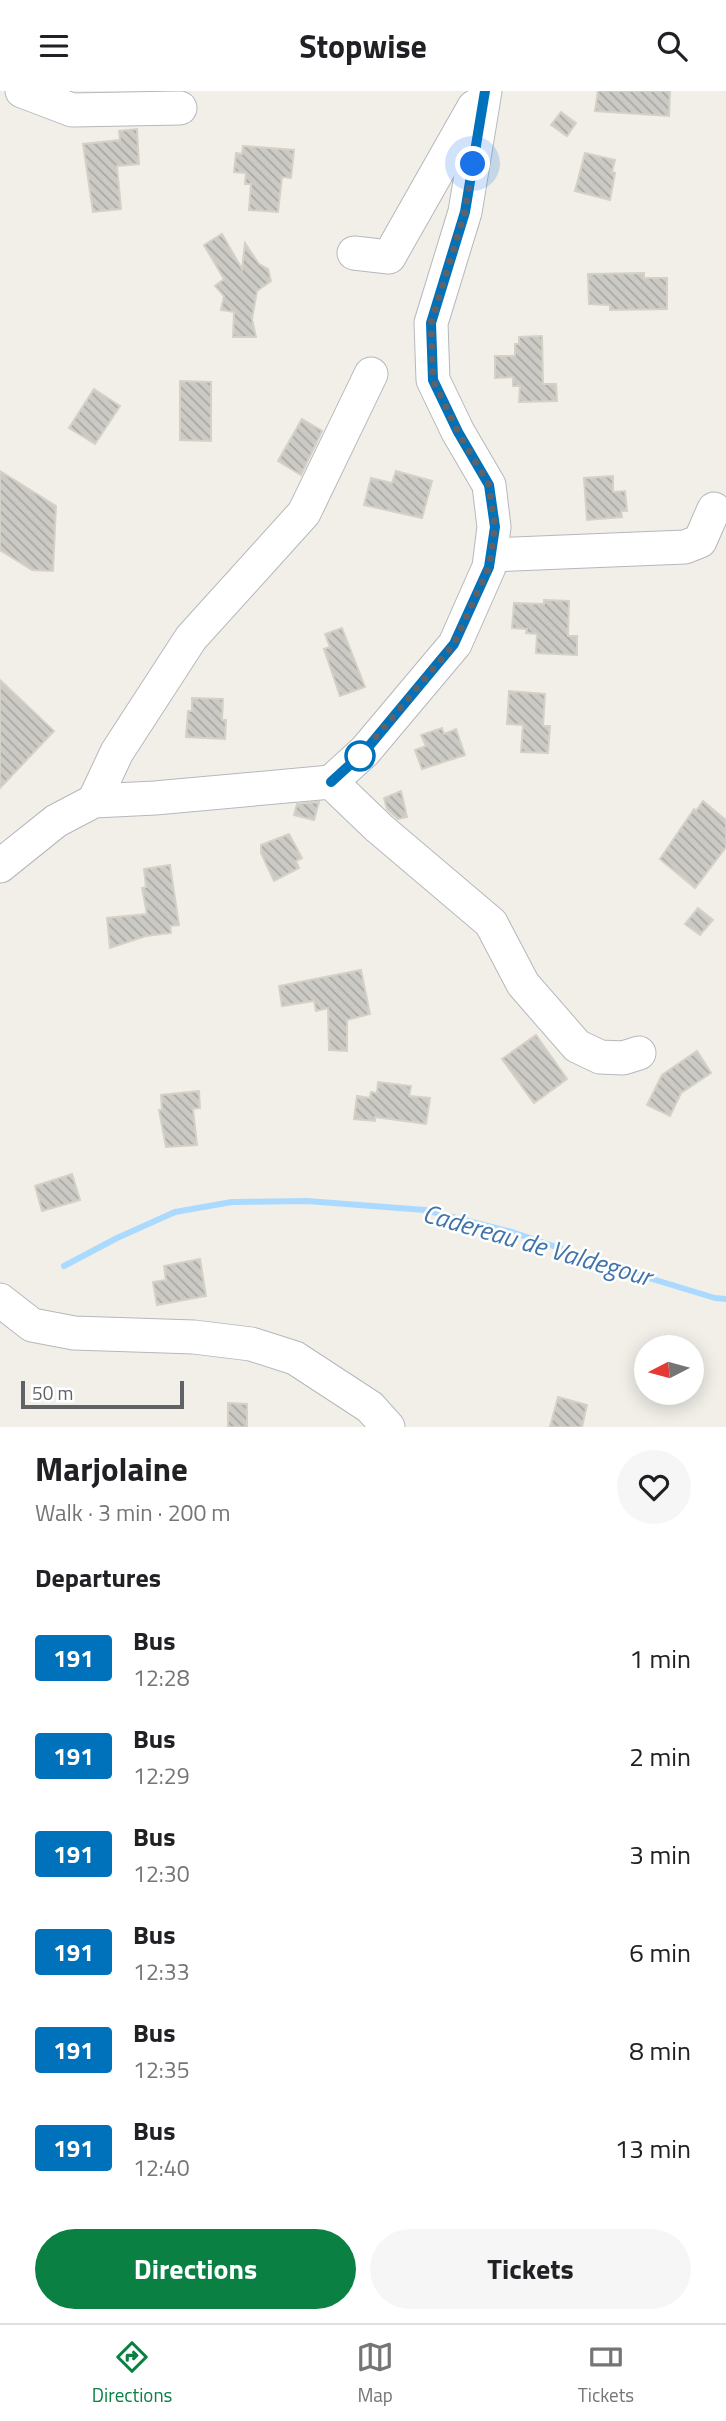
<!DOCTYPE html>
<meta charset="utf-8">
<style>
body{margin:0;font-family:"Titillium Web",sans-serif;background:#f6f6f6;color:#202124;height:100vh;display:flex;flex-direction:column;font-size:26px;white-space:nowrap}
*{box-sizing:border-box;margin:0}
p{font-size:23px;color:#757577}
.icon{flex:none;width:38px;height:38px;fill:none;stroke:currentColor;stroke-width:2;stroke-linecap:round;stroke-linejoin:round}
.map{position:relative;height:1336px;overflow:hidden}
.sheet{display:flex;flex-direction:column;background:#fff;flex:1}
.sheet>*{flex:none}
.badge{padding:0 14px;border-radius:5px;font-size:24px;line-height:46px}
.needle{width:46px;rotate:264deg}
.buttons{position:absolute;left:634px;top:1244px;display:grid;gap:14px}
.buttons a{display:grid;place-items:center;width:70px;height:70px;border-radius:50%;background:#fff;box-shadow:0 4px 18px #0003;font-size:35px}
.scale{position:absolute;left:21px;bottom:18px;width:163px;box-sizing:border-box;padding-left:7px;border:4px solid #5f6368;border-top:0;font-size:19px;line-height:24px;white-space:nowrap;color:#5f6368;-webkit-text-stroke:5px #fff;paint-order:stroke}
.you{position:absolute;width:35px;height:35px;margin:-18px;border:5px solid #fff;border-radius:50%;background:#1a73e8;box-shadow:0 0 0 10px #1a73e833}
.map>.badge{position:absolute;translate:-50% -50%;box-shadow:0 0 0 4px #fff}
h2{padding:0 35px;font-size:26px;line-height:63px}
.round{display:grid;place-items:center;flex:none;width:74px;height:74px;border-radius:37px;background:#f6f6f6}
.headline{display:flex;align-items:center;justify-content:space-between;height:119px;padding:0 35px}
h1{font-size:33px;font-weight:700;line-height:52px}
.primary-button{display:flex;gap:14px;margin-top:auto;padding:14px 35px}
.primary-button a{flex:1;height:80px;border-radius:42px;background:#0b8043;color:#fff;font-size:28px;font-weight:700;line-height:80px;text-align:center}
.primary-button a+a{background:#f6f6f6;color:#202124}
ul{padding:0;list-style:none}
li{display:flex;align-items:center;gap:21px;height:98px;padding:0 35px}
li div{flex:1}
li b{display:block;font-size:26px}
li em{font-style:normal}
li .badge{min-width:77px;font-weight:700;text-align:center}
header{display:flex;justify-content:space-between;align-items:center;height:91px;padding:0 35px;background:#fff;font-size:32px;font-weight:700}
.tab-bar{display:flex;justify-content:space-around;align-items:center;height:98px;border-top:2px solid #e0e0e0;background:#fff;font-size:19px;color:#757577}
.tab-bar a{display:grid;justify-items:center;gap:4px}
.tab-bar .selected{color:#0b8043}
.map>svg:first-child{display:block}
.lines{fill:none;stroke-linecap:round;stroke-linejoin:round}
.stream{stroke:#aadaff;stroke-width:6}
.building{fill:url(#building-back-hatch);stroke:#d6d1c6;stroke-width:2}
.minor-casing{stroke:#b5b8bc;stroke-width:35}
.minor{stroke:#fff;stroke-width:33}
.line-casing{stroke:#fff;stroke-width:16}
.line{stroke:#0072bc;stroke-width:10}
.walk{stroke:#5f6368;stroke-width:7;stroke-dasharray:0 12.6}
.stop-dot{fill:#fff;stroke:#0072bc;stroke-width:3.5}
.labels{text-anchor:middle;stroke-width:5;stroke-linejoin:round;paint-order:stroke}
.water-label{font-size:26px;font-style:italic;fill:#4174aa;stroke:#fff}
</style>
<header><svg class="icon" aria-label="menu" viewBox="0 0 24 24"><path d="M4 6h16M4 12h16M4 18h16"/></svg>Stopwise<svg class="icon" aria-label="search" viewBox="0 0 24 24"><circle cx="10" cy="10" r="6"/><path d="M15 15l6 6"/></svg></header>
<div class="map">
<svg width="726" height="1336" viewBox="0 0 726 1336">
<defs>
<pattern id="building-back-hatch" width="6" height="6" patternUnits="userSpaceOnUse" patternTransform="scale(1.75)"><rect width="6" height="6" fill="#cccac5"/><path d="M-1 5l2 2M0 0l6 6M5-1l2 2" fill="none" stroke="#a9a8a4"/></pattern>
</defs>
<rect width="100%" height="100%" fill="#f1efe8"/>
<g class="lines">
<!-- stream -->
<polyline class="stream" points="64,1175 117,1147 175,1121 232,1111 307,1110 425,1119 512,1141 639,1184 715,1207 726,1208"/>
</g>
<!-- building -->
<g class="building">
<polygon points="598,0 670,0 669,25 595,20"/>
<polygon points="561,21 576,32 567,45 551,34"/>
<polygon points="137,38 139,73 117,75 121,118 93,121 83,53 120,49 119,40"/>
<polygon points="243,55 294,59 291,87 282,86 278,121 249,119 251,93 245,93 246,82 234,81 236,62 242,63"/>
<polygon points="585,62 615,69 612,81 615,82 610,109 575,100"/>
<polygon points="222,143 242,178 245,152 259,173 268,178 271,190 257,200 252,228 256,246 233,246 234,221 221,219 224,205 215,195 224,188 204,154"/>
<polygon points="644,182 644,187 667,187 667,218 610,219 610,214 589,213 588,183"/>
<polygon points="542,245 543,293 556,293 557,310 519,311 520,295 513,295 513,286 495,287 495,265 515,265 515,253 519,253 519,246"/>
<polygon points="180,290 211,291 211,350 180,349"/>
<polygon points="94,298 120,315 95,353 69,337"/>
<polygon points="302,328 322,340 301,384 278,370"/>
<polygon points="0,380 56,415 53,480 32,479 0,459"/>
<polygon points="396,380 432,390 422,427 364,414 371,387 392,392"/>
<polygon points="613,385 613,401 625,400 627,420 621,420 622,426 587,429 584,387"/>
<polygon points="544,509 569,510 568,545 577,545 577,564 536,562 537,543 526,542 527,538 512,537 514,512 544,513"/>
<polygon points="342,537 365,596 340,605 324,558 330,556 325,543"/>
<polygon points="0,589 54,640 0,697"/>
<polygon points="509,600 545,603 543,635 550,635 548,662 521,661 523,634 507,633"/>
<polygon points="192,607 223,608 222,629 226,629 225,648 186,646 188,620 192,620"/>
<polygon points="442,637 444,643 456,638 465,664 422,678 415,659 426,655 421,644"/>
<polygon points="401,700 407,726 398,728 387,718 384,707"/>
<polygon points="703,710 726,729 726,756 695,797 660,768 694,718 696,720"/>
<polygon points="319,711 314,729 294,724 297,713"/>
<polygon points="289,743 302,767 296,770 299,777 274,790 261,762 261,754"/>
<polygon points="170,774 179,834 170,835 171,842 146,845 110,857 107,827 147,823 142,797 146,796 144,778"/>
<polygon points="698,817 713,829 700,844 685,833"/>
<polygon points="361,879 370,923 347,929 347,960 329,959 328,917 316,920 314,910 282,915 279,895"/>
<polygon points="536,944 567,988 534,1012 502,968"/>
<polygon points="697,960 711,982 681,1002 670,1025 647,1014 662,984"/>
<polygon points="378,991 411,995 409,1005 430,1007 426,1033 375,1026 375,1030 354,1028 357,1005 370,1007 371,1001 377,1002"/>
<polygon points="199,1000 200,1017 193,1018 197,1054 166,1056 159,1019 162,1019 161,1004"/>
<polygon points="72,1083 80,1109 42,1120 35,1095"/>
<polygon points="200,1168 206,1205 157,1214 153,1191 166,1189 164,1175"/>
<polygon points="558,1306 587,1314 582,1336 550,1336"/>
<polygon points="228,1312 247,1313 247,1336 228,1336"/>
</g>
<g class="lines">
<defs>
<g id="minor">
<polyline points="22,0 72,19 180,17"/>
<polyline points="354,162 389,166 474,16"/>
<polyline points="491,464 685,456 700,450 714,418"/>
<polyline points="331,691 365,660 455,553 489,476 494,436 489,394 458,341 433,289 431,232 465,121 485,0"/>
<polyline points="94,710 117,661 191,547 304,422 371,283"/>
<polyline points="0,775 56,730 94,710 155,707 331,691 379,737 491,832 523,893 577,955 600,966 623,967 639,962"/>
<polyline points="0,1209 32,1234 74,1242 194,1246 251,1253 295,1267 370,1316 388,1336"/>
</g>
</defs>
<!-- minor casing -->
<use href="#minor" class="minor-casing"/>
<!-- minor -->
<use href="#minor" class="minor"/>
</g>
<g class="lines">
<defs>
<polyline id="line" points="331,691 365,660 454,553 489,476 495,436 489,394 458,341 433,289 431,232 465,121 485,0"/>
</defs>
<!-- line casing -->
<use href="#line" class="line-casing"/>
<!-- line -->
<use href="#line" class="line"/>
<!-- walk -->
<polyline class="walk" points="360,665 454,553 489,476 495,436 489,394 458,341 433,289 431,232 465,121 473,73"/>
</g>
<!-- markers -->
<circle class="stop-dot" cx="360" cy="665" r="14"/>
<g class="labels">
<!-- water labels -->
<g class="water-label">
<text transform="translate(537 1154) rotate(16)" y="9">Cadereau de Valdegour</text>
</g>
</g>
</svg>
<div class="buttons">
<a><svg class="needle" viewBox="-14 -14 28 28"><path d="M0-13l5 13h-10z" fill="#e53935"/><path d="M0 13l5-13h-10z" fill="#757577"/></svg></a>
</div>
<div class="scale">50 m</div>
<div class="you" style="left:473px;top:73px"></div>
</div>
<section class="sheet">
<div class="headline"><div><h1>Marjolaine</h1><p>Walk · 3 min · 200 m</p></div><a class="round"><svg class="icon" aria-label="heart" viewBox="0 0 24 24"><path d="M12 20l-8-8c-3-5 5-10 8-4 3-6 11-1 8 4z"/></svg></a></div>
<h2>Departures</h2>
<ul>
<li><span class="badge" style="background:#0072bc;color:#fff">191</span><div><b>Bus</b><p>12:28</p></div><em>1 min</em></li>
<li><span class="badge" style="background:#0072bc;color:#fff">191</span><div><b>Bus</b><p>12:29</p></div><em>2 min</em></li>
<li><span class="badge" style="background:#0072bc;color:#fff">191</span><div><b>Bus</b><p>12:30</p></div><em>3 min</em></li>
<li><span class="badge" style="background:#0072bc;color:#fff">191</span><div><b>Bus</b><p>12:33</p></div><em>6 min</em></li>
<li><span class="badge" style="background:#0072bc;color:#fff">191</span><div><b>Bus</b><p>12:35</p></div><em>8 min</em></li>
<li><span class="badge" style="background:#0072bc;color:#fff">191</span><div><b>Bus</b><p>12:40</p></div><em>13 min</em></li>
</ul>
<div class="primary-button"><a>Directions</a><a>Tickets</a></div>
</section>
<nav class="tab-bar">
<a class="selected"><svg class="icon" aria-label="directions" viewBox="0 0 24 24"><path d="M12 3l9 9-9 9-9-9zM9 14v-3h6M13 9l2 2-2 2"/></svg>Directions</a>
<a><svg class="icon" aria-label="map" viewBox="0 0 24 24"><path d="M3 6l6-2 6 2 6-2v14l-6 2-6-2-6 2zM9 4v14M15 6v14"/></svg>Map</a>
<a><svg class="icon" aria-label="tickets" viewBox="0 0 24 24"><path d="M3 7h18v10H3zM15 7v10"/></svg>Tickets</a>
</nav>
